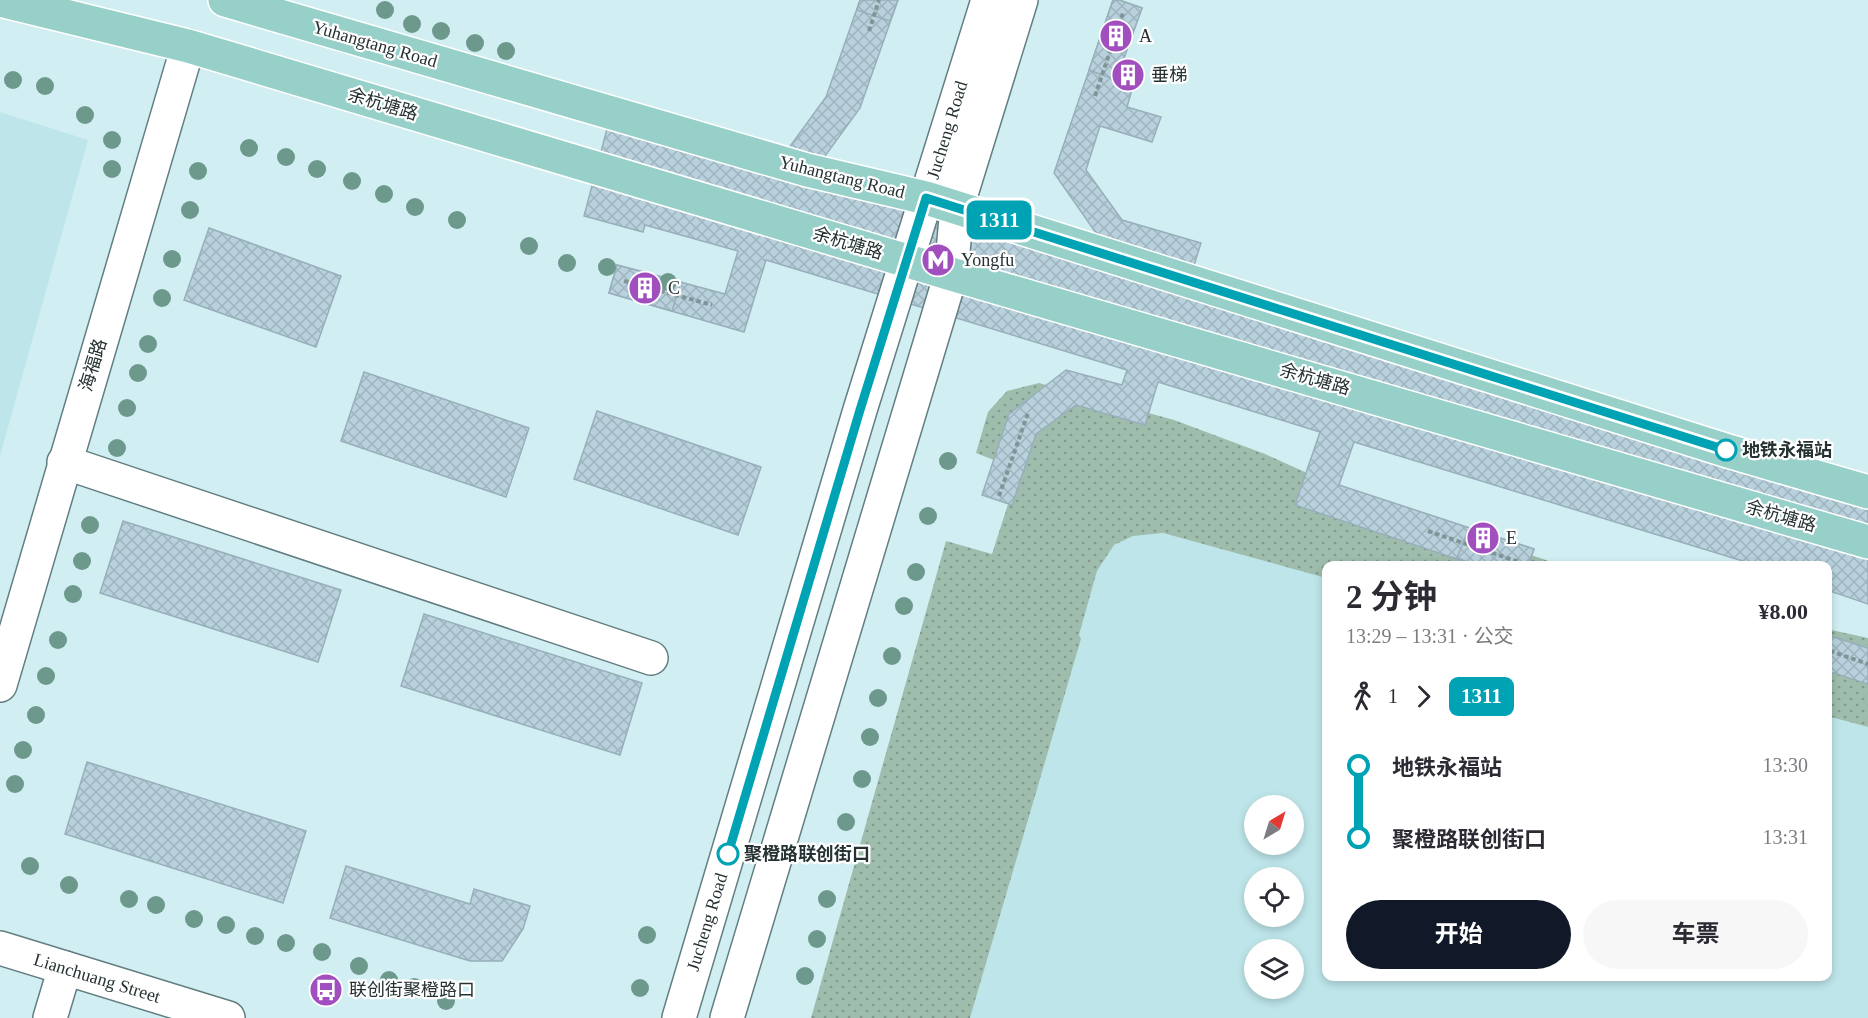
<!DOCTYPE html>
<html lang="zh">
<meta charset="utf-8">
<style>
body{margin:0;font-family:"Times New Roman","Noto Sans SC",serif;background:#f7f7f7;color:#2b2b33;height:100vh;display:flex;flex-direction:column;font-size:22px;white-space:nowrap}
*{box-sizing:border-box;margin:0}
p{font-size:20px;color:#7c7c81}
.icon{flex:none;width:33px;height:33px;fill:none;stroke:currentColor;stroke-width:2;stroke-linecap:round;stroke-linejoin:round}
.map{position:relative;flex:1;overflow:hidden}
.details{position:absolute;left:1322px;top:561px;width:510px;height:420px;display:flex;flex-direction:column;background:#fff;border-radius:12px;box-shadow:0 3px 9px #0003}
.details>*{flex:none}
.badge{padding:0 12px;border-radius:9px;font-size:21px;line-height:39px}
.needle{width:39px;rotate:38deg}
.fabs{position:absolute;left:1244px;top:795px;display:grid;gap:12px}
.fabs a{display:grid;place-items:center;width:60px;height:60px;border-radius:50%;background:#fff;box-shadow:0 3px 9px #0003;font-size:30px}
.map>.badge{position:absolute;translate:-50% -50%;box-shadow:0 0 0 3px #fff}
.legs{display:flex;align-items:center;gap:9px;height:66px;padding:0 24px;font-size:20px}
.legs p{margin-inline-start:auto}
.overview{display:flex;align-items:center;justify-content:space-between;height:102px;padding:0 24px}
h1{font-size:33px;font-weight:700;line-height:45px}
.button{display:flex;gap:12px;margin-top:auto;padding:12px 24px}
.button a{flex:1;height:69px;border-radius:36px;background:#111827;color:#fff;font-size:24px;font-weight:700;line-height:69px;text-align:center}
.button a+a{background:#f7f7f7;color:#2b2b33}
ul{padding:0 24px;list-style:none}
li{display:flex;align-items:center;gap:21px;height:72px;font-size:22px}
li i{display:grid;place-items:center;width:9px;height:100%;margin:0 8px;background:currentColor}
li i::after{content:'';width:15px;height:15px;margin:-8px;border:4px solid;border-radius:50%;background:#fff}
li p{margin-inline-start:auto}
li:first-child i{background:linear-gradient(#0000 50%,currentColor 0)}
li:last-child i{background:linear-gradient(currentColor 50%,#0000 0)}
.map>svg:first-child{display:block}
.built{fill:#bee6ea;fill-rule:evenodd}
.grass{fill:url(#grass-dots)}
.building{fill:url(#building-cross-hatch);stroke:#97afbb;stroke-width:1.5}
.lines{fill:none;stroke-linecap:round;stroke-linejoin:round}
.minor-casing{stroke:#637e81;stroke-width:36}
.major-casing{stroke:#fff;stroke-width:36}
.path{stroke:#809598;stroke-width:4;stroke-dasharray:4.5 3;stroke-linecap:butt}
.minor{stroke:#fff;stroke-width:33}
.major{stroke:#97d0c8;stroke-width:33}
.tree{fill:#6d998d}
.line-1-casing{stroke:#fff;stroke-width:14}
.line-1{stroke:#00a3b4;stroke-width:9}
.stop-1-dot{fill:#fff;stroke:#00a3b4;stroke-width:3}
.labels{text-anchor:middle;stroke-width:4.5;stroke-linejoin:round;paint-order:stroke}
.poi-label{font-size:18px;fill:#253132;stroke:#fff;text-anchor:start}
.street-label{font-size:18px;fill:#253132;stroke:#fff}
.stop-label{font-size:18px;font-weight:bold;fill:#253132;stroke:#fff;text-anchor:start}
</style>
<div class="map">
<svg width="1868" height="1018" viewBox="0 0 1868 1018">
<defs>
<pattern id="grass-dots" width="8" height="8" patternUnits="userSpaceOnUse" patternTransform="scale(1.5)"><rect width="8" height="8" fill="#9fbdac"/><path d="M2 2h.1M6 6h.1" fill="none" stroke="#819a8d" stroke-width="1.8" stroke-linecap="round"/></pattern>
<pattern id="building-cross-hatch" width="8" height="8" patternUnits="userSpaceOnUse" patternTransform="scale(1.5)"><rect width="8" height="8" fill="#b8d1dd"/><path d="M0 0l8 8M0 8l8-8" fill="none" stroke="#9eb4be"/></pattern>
</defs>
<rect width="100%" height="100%" fill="#d1eff3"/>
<!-- built -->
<g class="built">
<polygon points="0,112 88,140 0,456"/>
<path d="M 1163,533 L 1326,578 L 1326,976 L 1827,976 L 1827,716 L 1868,727 L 1868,1018 L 970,1018 L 1081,639 L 1078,636 L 1097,571 L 1114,545 L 1133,536 ZM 1254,806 L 1293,806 L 1293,844 L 1254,844 ZM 1254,878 L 1293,878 L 1293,916 L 1254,916 ZM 1254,950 L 1293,950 L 1293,988 L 1254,988 Z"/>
</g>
<!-- grass -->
<g class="grass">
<polygon points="1039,383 1174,420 1265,454 1378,505 1561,565 1326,566 1326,578 1163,533 1133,536 1114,545 1097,571 1079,635 1081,639 970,1018 811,1018 946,541 992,554 1019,470 976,453 988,412 1007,391"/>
<polygon points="1827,629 1868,638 1868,727 1827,716"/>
</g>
<!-- building -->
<g class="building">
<polygon points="860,0 898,0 860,108 809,178 1103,243 1054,173 1113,0 1119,0 1142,8 1116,80 1133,86 1127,107 1161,117 1152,142 1100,126 1086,170 1122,220 1201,243 1185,294 1868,487 1868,604 1827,590 1827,566 1759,566 1354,442 1339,485 1534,549 1528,566 1478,566 1295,505 1320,432 1158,382 1145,425 1076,405 1036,434 1012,505 982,495 1009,414 1066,370 1122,385 1127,370 766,260 744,332 609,293 617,265 725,294 738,251 645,225 643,232 584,216 612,110 775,167 826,97"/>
<polygon points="860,0 898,0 890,21 857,10"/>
<polygon points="1113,0 1119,0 1142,8 1116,80 1089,70"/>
<polygon points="1122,64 1139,70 1133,86 1116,80"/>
<polygon points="209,228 341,276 316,347 184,300"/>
<polygon points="617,265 681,282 672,311 609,293"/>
<polygon points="364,372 529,428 506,497 341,441"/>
<polygon points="597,411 761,467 738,535 574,479"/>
<polygon points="123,521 341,590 318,662 100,593"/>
<polygon points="1469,528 1534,549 1528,566 1478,566 1457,558"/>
<polygon points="424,614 642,683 620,755 401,686"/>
<polygon points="1827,635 1868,648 1868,684 1827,671"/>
<polygon points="87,762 306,831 283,903 65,834"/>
<polygon points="346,866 470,904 474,889 530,906 523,929 502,961 470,961 330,918"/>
</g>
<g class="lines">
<defs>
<g id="minor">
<polyline points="64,462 651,658"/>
<polyline points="0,685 188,46"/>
<polyline points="0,948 228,1018"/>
<polyline points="50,1018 65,968"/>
<polyline points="679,1018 860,410 988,0"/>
<polyline points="727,1018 951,274 957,207 1021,0"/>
</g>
<g id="major">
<polyline points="0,0 188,46 951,274 1868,542"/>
<polyline points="225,0 807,170 926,198 1728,451 1868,492"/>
</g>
</defs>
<!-- minor casing -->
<use href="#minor" class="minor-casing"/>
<!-- major casing -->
<use href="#major" class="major-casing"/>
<!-- path -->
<g class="path">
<polyline points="869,31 879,0"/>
<polyline points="1095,96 1123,13"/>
<polyline points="624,281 712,305"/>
<polyline points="999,496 1028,413"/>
<polyline points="1428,531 1519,562"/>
<polyline points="1830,651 1868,664"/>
</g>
<!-- minor -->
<use href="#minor" class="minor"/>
<!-- major -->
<use href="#major" class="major"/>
</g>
<!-- trees -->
<g class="tree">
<circle cx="385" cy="10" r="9"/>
<circle cx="412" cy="24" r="9"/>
<circle cx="441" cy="31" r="9"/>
<circle cx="475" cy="43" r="9"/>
<circle cx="506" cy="51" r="9"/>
<circle cx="13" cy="80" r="9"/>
<circle cx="45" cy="86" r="9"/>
<circle cx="85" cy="115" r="9"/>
<circle cx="112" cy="140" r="9"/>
<circle cx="249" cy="148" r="9"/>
<circle cx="286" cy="157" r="9"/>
<circle cx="112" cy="169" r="9"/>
<circle cx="317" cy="169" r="9"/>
<circle cx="198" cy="171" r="9"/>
<circle cx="352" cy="181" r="9"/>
<circle cx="384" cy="194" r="9"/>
<circle cx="415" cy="207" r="9"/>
<circle cx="190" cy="210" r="9"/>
<circle cx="457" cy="220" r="9"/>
<circle cx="529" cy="246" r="9"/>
<circle cx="172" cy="259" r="9"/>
<circle cx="567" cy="263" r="9"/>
<circle cx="607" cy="267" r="9"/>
<circle cx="668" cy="282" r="9"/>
<circle cx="162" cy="298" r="9"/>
<circle cx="148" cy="344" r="9"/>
<circle cx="138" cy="373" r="9"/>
<circle cx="127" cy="408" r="9"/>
<circle cx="117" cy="448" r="9"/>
<circle cx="948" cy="461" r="9"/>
<circle cx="928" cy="516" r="9"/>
<circle cx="90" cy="525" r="9"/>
<circle cx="82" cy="561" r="9"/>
<circle cx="916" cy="572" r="9"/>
<circle cx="73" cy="594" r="9"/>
<circle cx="904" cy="606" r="9"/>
<circle cx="58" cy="640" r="9"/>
<circle cx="892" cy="656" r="9"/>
<circle cx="46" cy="676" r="9"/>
<circle cx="878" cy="698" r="9"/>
<circle cx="36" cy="715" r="9"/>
<circle cx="870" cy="737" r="9"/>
<circle cx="23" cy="750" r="9"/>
<circle cx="862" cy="779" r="9"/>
<circle cx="15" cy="784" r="9"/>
<circle cx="846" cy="822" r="9"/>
<circle cx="30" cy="866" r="9"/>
<circle cx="69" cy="885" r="9"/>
<circle cx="129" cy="899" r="9"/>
<circle cx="827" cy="899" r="9"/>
<circle cx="156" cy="905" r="9"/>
<circle cx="194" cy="919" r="9"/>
<circle cx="226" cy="925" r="9"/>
<circle cx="647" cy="935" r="9"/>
<circle cx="255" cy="936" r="9"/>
<circle cx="817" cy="939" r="9"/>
<circle cx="286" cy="943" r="9"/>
<circle cx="322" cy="952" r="9"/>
<circle cx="359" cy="966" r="9"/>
<circle cx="805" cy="976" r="9"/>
<circle cx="389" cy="980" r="9"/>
<circle cx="414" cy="987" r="9"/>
<circle cx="640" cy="988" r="9"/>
<circle cx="446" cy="1001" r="9"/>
</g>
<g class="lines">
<defs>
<polyline id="line-1" points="728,854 860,410 926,198 1726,450"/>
</defs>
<!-- line-1 casing -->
<use href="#line-1" class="line-1-casing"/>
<!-- line-1 -->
<use href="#line-1" class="line-1"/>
</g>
<!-- icons -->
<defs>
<symbol id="building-disc" viewBox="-11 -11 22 22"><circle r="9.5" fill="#a14fbf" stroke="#fff"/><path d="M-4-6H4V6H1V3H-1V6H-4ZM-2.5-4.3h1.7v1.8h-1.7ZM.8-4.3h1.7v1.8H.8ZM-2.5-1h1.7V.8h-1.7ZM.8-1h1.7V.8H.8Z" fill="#fff"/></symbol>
<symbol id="metro-disc" viewBox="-11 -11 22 22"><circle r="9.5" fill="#a14fbf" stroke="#fff"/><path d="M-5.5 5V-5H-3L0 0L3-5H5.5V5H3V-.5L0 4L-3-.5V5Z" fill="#fff"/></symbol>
<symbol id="bus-disc" viewBox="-11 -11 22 22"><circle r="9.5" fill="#a14fbf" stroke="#fff"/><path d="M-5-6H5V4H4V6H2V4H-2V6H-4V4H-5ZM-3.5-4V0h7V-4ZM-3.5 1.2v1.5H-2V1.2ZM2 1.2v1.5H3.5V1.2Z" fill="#fff"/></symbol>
</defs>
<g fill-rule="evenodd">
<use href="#building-disc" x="1097" y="17" width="38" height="38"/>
<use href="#building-disc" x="1109" y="56" width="38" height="38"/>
<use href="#metro-disc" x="919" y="241" width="38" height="38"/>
<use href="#building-disc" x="626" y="269" width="38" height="38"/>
<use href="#building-disc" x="1464" y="519" width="38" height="38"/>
<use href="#bus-disc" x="307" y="971" width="38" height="38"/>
</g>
<!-- markers -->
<g class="stop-1-dot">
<circle cx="1726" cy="450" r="10"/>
<circle cx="728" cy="854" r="10"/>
</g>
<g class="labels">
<!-- poi labels -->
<g class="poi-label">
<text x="1139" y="42">A</text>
<text x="1151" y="81">垂梯</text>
<text x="961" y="266">Yongfu</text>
<text x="668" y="294">C</text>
<text x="1506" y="544">E</text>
<text x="349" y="996">联创街聚橙路口</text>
</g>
<!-- street labels -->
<g class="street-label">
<text transform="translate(375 44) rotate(16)" y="6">Yuhangtang Road</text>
<text transform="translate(383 104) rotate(17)" y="6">余杭塘路</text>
<text transform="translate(947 130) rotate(-73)" y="6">Jucheng Road</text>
<text transform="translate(842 177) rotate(14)" y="6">Yuhangtang Road</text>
<text transform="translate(848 243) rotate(17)" y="6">余杭塘路</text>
<text transform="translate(93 365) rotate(-73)" y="6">海福路</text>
<text transform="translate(1315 379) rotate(16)" y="6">余杭塘路</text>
<text transform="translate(1781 516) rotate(16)" y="6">余杭塘路</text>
<text transform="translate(707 922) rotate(-73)" y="6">Jucheng Road</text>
<text transform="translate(97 978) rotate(17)" y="6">Lianchuang Street</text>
</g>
<!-- stop labels -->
<g class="stop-label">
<text x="1742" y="456">地铁永福站</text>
<text x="744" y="860">聚橙路联创街口</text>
</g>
</g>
</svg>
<div class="fabs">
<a><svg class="needle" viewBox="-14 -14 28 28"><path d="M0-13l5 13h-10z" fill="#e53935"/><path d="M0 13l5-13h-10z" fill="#7c7c81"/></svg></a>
<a><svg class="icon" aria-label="locate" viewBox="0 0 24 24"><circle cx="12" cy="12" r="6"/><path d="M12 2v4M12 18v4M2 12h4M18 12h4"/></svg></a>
<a><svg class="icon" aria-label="layers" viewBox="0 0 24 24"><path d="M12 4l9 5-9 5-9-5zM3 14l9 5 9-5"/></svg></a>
</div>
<b class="badge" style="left:999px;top:220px;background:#00a3b4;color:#fff">1311</b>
<section class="details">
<div class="overview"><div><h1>2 分钟</h1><p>13:29 – 13:31 · 公交</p></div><b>¥8.00</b></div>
<div class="legs"><svg class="icon" aria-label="walk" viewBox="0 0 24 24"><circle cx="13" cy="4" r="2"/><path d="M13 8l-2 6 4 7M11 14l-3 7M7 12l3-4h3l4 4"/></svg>1<svg class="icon" aria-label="forward" viewBox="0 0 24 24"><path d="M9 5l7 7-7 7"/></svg><b class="badge" style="background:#00a3b4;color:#fff">1311</b></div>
<ul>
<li><i style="color:#00a3b4"></i><b>地铁永福站</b><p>13:30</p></li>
<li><i style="color:#00a3b4"></i><b>聚橙路联创街口</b><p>13:31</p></li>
</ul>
<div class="button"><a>开始</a><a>车票</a></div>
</section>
</div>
